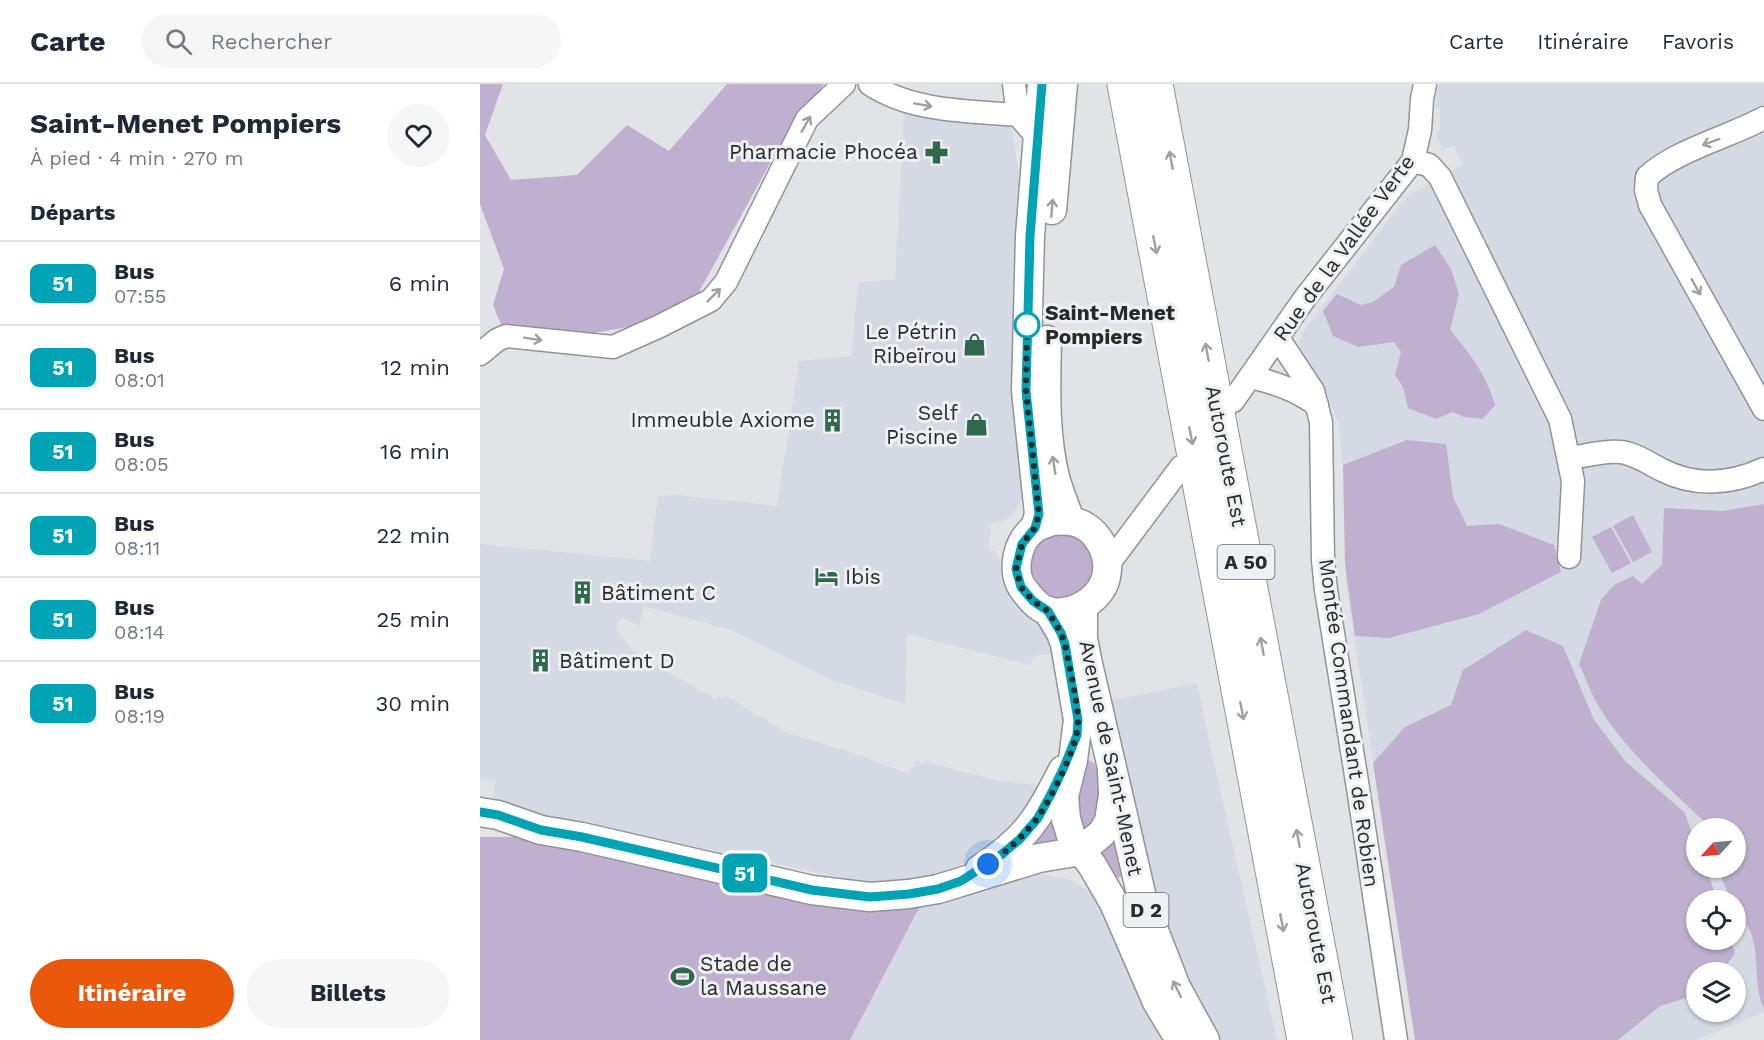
<!DOCTYPE html>
<html lang="fr">
<meta charset="utf-8">
<style>
body{margin:0;font-family:"Work Sans",sans-serif;background:#f6f6f7;color:#1f2937;height:100vh;display:flex;flex-direction:column;font-size:22px;white-space:nowrap}
*{box-sizing:border-box;margin:0}
p{font-size:20px;color:#747a83}
.icon{flex:none;width:33px;height:33px;fill:none;stroke:currentColor;stroke-width:2;stroke-linecap:round;stroke-linejoin:round}
.map{position:relative;flex:1;overflow:hidden}
.panel{display:flex;flex-direction:column;background:#fff;width:480px}
.panel>*{flex:none}
.badge{padding:0 12px;border-radius:9px;font-size:21px;line-height:39px}
.needle{width:39px;rotate:244deg}
.buttons{position:absolute;left:1206px;top:734px;display:grid;gap:12px}
.buttons a{display:grid;place-items:center;width:60px;height:60px;border-radius:50%;background:#fff;box-shadow:0 2px 4px #0004;font-size:30px}
.you{position:absolute;width:30px;height:30px;margin:-15px;border:4px solid #fff;border-radius:50%;background:#1a73e8;box-shadow:0 0 0 9px #1a73e833}
.map>.badge{position:absolute;translate:-50% -50%;box-shadow:0 0 0 3px #fff}
h2{padding:0 30px;font-size:22px;line-height:54px}
.round{display:grid;place-items:center;flex:none;width:63px;height:63px;border-radius:32px;background:#f6f6f7}
.overview{display:flex;align-items:center;justify-content:space-between;height:102px;padding:0 30px}
h1{font-size:28px;font-weight:700;line-height:45px}
.primary-button{display:flex;gap:12px;margin-top:auto;padding:12px 30px}
.primary-button a{flex:1;height:69px;border-radius:36px;background:#ea580c;color:#fff;font-size:24px;font-weight:700;line-height:69px;text-align:center}
.primary-button a+a{background:#f6f6f7;color:#1f2937}
ul{padding:0;list-style:none}
li{display:flex;align-items:center;gap:18px;height:84px;padding:0 30px;border-top:2px solid #e0e1e3}
li div{flex:1}
li b{display:block;font-size:22px}
li em{font-style:normal}
li .badge{min-width:66px;font-weight:700;text-align:center}
header{display:flex;align-items:center;gap:36px;box-sizing:border-box;height:84px;padding:0 30px;background:#fff;border-bottom:2px solid #e0e1e3}
header strong{font-size:28px}
nav{display:flex;gap:33px;margin-inline-start:auto;font-size:21px}
.search{width:420px;height:54px;background:#f6f6f7;display:flex;align-items:center;gap:15px;box-sizing:border-box;padding:0 21px;border-radius:33px;color:#747a83;font-size:22px}
main{display:flex;flex:1;min-height:0}
.map>svg:first-child{display:block}
.built{fill:#d4d9e3;fill-rule:evenodd}
.green{fill:#beb0ce}
.lines{fill:none;stroke-linecap:round;stroke-linejoin:round}
.minor-casing{stroke:#919396;stroke-width:25}
.major-casing{stroke:#919396;stroke-width:31}
.highway-casing{stroke:#919396;stroke-width:35}
.minor{stroke:#fff;stroke-width:22}
.major{stroke:#fff;stroke-width:28}
.highway{stroke:#fff;stroke-width:33}
.oneway{stroke:#9e9f9f}
.line-casing{stroke:#fff;stroke-width:14}
.line{stroke:#00a3b4;stroke-width:9}
.walk{stroke:#28292a;stroke-width:6;stroke-dasharray:0 10.8}
.stop-dot{fill:#fff;stroke:#00a3b4;stroke-width:3}
.labels{text-anchor:middle;stroke-width:6;stroke-linejoin:round;paint-order:stroke}
.shield{fill:#eff0f4;stroke:#646567;stroke-width:1.5}
.shield-label{font-size:20px;font-weight:bold;fill:#28292a}
.poi-label{font-size:21px;fill:#28292a;stroke:#eff0f4;text-anchor:end}
.street-label{font-size:21px;fill:#28292a;stroke:#eff0f4}
.stop-label{font-size:21px;font-weight:bold;fill:#28292a;stroke:#eff0f4;text-anchor:start}
</style>
<header>
<strong>Carte</strong>
<div class="search"><svg class="icon" aria-label="search" viewBox="0 0 24 24"><circle cx="10" cy="10" r="6"/><path d="M15 15l6 6"/></svg>Rechercher</div>
<nav><a>Carte</a><a>Itinéraire</a><a>Favoris</a></nav>
</header>
<main>
<section class="panel">
<div class="overview"><div><h1>Saint-Menet Pompiers</h1><p>À pied · 4 min · 270 m</p></div><a class="round"><svg class="icon" aria-label="heart" viewBox="0 0 24 24"><path d="M12 20l-8-8c-3-5 5-10 8-4 3-6 11-1 8 4z"/></svg></a></div>
<h2>Départs</h2>
<ul>
<li><span class="badge" style="background:#00a3b4;color:#fff">51</span><div><b>Bus</b><p>07:55</p></div><em>6 min</em></li>
<li><span class="badge" style="background:#00a3b4;color:#fff">51</span><div><b>Bus</b><p>08:01</p></div><em>12 min</em></li>
<li><span class="badge" style="background:#00a3b4;color:#fff">51</span><div><b>Bus</b><p>08:05</p></div><em>16 min</em></li>
<li><span class="badge" style="background:#00a3b4;color:#fff">51</span><div><b>Bus</b><p>08:11</p></div><em>22 min</em></li>
<li><span class="badge" style="background:#00a3b4;color:#fff">51</span><div><b>Bus</b><p>08:14</p></div><em>25 min</em></li>
<li><span class="badge" style="background:#00a3b4;color:#fff">51</span><div><b>Bus</b><p>08:19</p></div><em>30 min</em></li>
</ul>
<div class="primary-button"><a>Itinéraire</a><a>Billets</a></div>
</section>
<div class="map">
<svg width="1284" height="956" viewBox="0 0 1284 956">
<rect width="100%" height="100%" fill="#e2e3e6"/>
<!-- built -->
<g class="built">
<path d="M 959,0 L 1284,0 L 1284,928 L 1216,956 L 935,956 L 866,498 L 863,382 L 859,341 L 849,316 L 821,268 L 819,260 L 822,249 L 926,113 L 983,81 L 973,62 L 963,66 L 957,53 L 956,47 L 960,45 L 960,24 L 955,23 ZM 1216,744 L 1256,744 L 1256,783 L 1216,783 ZM 1216,816 L 1256,816 L 1256,855 L 1216,855 ZM 1216,888 L 1256,888 L 1256,927 L 1216,927 Z"/>
<polygon points="424,28 527,39 532,44 540,99 543,414 530,434 511,440 509,466 515,467 520,477 521,491 527,507 547,531 564,541 576,570 554,571 550,581 427,550 425,620 354,597 251,546 164,522 159,542 141,533 136,545 154,568 169,577 237,616 238,612 244,615 247,612 305,648 373,669 429,690 437,676 443,680 447,675 457,681 520,697 563,702 543,730 509,766 468,788 433,797 384,798 207,761 91,741 14,719 15,697 0,695 0,460 170,477 178,412 198,411 297,422 319,277 371,272 378,198 415,196"/>
<polygon points="717,599 732,670 797,956 734,956 672,821 628,617"/>
<polygon points="559,789 590,796 612,809 620,819 638,864 692,956 370,956 440,822"/>
</g>
<!-- green -->
<g class="green">
<polygon points="0,0 23,0 5,51 31,96 97,91 147,41 189,67 247,0 344,0 303,56 215,215 154,242 96,252 24,248 13,221 24,185 0,120"/>
<path d="M 955,161 L 971,185 L 979,210 L 970,246 C 991,271 1006,290 1015,321 L 1003,335 L 984,333 L 973,328 L 956,335 L 928,324 L 923,303 L 915,291 L 921,268 L 914,258 L 878,263 L 853,252 L 843,227 L 857,210 L 881,221 L 893,218 L 914,203 L 921,181 Z"/>
<polygon points="927,356 966,360 973,413 987,442 1019,440 1074,461 1081,488 999,530 909,554 875,552 865,480 863,381"/>
<path d="M 1284,420 L 1284,925 C 1273,902 1280,873 1271,849 C 1266,834 1256,838 1256,816 L 1251,816 L 1237,783 L 1256,783 L 1256,744 L 1228,744 L 1227,740 C 1191,706 1147,668 1121,626 C 1112,612 1106,595 1099,580 L 1121,516 L 1134,501 L 1153,492 L 1162,500 L 1182,481 L 1184,424 L 1243,427 Z"/>
<polygon points="1153,431 1172,468 1153,478 1133,442"/>
<polygon points="1131,443 1151,479 1132,489 1112,453"/>
<polygon points="587,449 601,456 609,465 612,472 614,484 607,503 587,515 574,515 551,502 546,476 552,462 570,450"/>
<polygon points="1046,546 1083,562 1114,636 1145,677 1204,728 1216,759 1216,783 1226,783 1237,816 1216,816 1216,855 1250,855 1255,869 1242,888 1216,888 1216,911 1180,922 1138,956 935,956 893,679 925,643 971,621 983,586"/>
<polygon points="608,676 614,679 618,689 623,726 601,756 596,693 604,677"/>
<polygon points="570,726 585,757 553,761 552,759"/>
<polygon points="633,746 645,790 638,794 634,794 612,769"/>
<polygon points="0,753 43,753 384,826 402,827 440,822 370,956 0,956"/>
</g>
<g class="lines">
<defs>
<g id="minor">
<path d="M 390,0 C 432,28 489,27 538,31 L 558,54"/>
<polyline points="534,0 538,31"/>
<path d="M 1284,34 C 1249,53 1196,66 1167,93 L 1166,106 L 1170,121 L 1284,325"/>
<polyline points="933,77 949,81 960,93 1080,335 1093,397 1089,473"/>
<polyline points="798,254 833,307 841,338 843,476 846,506 878,704 916,956"/>
<polyline points="0,270 17,256 26,252 133,263 180,242 231,216 246,198 327,35 364,0"/>
<path d="M 771,293 C 796,299 816,306 837,321"/>
<polyline points="753,317 825,214 933,77 940,46 942,15 945,0"/>
<path d="M 1090,374 C 1104,372 1126,366 1140,368 C 1154,369 1170,380 1182,386 C 1215,403 1251,400 1284,385"/>
<polyline points="627,482 701,383"/>
</g>
<g id="major">
<polyline points="572,126 583,0"/>
<path d="M 567,256 C 566,302 564,352 576,397 C 580,410 586,424 590,437"/>
<path d="M 572,437 C 578,437 585,436 591,437 C 618,442 633,472 625,497 C 617,518 590,533 568,527 C 558,524 550,514 544,506 C 530,489 537,456 555,444 C 560,441 567,439 572,437 Z"/>
<polyline points="555,444 559,430 546,307 550,152 562,0"/>
<polyline points="603,523 603,555 608,580 663,818 696,903 725,956"/>
<polyline points="568,527 581,549 585,560 598,636 593,676 584,712 586,735 592,755 612,781 634,819 677,918 700,956"/>
<polyline points="0,728 18,731 61,746 102,753 332,806 390,813 429,810 458,805 559,774 601,767 622,749 629,737 633,711 632,687"/>
<path d="M 500,785 C 547,755 558,734 583,686"/>
</g>
<g id="highway">
<polyline points="644,0 824,956"/>
<polyline points="676,0 856,956"/>
</g>
</defs>
<!-- minor casing -->
<use href="#minor" class="minor-casing"/>
<!-- major casing -->
<use href="#major" class="major-casing"/>
<!-- highway casing -->
<use href="#highway" class="highway-casing"/>
<!-- minor -->
<use href="#minor" class="minor"/>
<!-- major -->
<use href="#major" class="major"/>
<!-- highway -->
<use href="#highway" class="highway"/>
</g>
<!-- one-way arrows -->
<defs><path id="oneway-shaft" d="M-6 0H5M1.5-3L5.5 0L1.5 3" fill="none" stroke-width="1.6" stroke-linecap="round" stroke-linejoin="round" transform="scale(1.5)"/></defs>
<g class="oneway">
<use href="#oneway-shaft" transform="translate(443 21) rotate(10)"/>
<use href="#oneway-shaft" transform="translate(326 40) rotate(-60)"/>
<use href="#oneway-shaft" transform="translate(1231 58) rotate(160)"/>
<use href="#oneway-shaft" transform="translate(691 76) rotate(-101)"/>
<use href="#oneway-shaft" transform="translate(572 124) rotate(-85)"/>
<use href="#oneway-shaft" transform="translate(675 161) rotate(79)"/>
<use href="#oneway-shaft" transform="translate(1216 203) rotate(61)"/>
<use href="#oneway-shaft" transform="translate(234 211) rotate(-45)"/>
<use href="#oneway-shaft" transform="translate(53 255) rotate(9)"/>
<use href="#oneway-shaft" transform="translate(727 268) rotate(-101)"/>
<use href="#oneway-shaft" transform="translate(711 352) rotate(79)"/>
<use href="#oneway-shaft" transform="translate(574 381) rotate(-99)"/>
<use href="#oneway-shaft" transform="translate(782 562) rotate(-101)"/>
<use href="#oneway-shaft" transform="translate(762 627) rotate(79)"/>
<use href="#oneway-shaft" transform="translate(818 754) rotate(-101)"/>
<use href="#oneway-shaft" transform="translate(802 839) rotate(79)"/>
<use href="#oneway-shaft" transform="translate(697 905) rotate(-116)"/>
</g>
<g class="lines">
<defs>
<polyline id="line" points="0,728 18,731 61,746 102,753 332,806 390,813 429,810 458,805 481,797 521,771 540,755 558,734 571,710 584,683 597,651 598,636 585,560 581,549 568,527 553,517 541,503 536,485 542,460 555,444 559,430 546,307 550,152 562,0"/>
</defs>
<!-- line casing -->
<use href="#line" class="line-casing"/>
<!-- line -->
<use href="#line" class="line"/>
<!-- walk -->
<path class="walk" d="M 508,780 C 527,768 542,753 556,736 C 570,717 598,662 598,639 C 598,617 589,583 585,560 L 581,549 L 568,527 L 553,517 L 541,503 L 536,485 L 542,460 L 555,444 L 559,430 L 546,307 L 547,241"/>
</g>
<!-- icons -->
<defs>
<symbol id="pharmacy-bare" viewBox="-9 -9 18 18"><path d="M-2-6h4v4h4v4h-4v4h-4v-4h-4v-4h4Z" fill="#30674d" stroke="#eff0f4" stroke-width="2.5" paint-order="stroke"/></symbol>
<symbol id="shop-bare" viewBox="-9 -9 18 18"><path d="M-5-2.5h2.3a2.7 3.5 0 0 1 5.4 0H5L5.5 6h-11ZM-1.5-2.5h3a1.5 2.3 0 0 0-3 0Z" fill="#30674d" stroke="#eff0f4" stroke-width="2.5" paint-order="stroke"/></symbol>
<symbol id="building-bare" viewBox="-9 -9 18 18"><path d="M-4-6H4V6H1V3H-1V6H-4ZM-2.5-4.3h1.7v1.8h-1.7ZM.8-4.3h1.7v1.8H.8ZM-2.5-1h1.7V.8h-1.7ZM.8-1h1.7V.8H.8Z" fill="#30674d" stroke="#eff0f4" stroke-width="2.5" paint-order="stroke"/></symbol>
<symbol id="hotel-bare" viewBox="-9 -9 18 18"><path d="M-6-4.5h1.5V1H6V5H4.5V3h-9V5H-6ZM-4 0a1.8 1.8 0 1 1 3.6 0ZM.5 0V-2.5h3Q6-2.5 6 0Z" fill="#30674d" stroke="#eff0f4" stroke-width="2.5" paint-order="stroke"/></symbol>
<symbol id="stadium-bare" viewBox="-9 -9 18 18"><path d="M0-5a6.5 5 0 1 0 0 10a6.5 5 0 1 0 0-10ZM-3.5-1.8h7v3.6h-7Z" fill="#30674d" stroke="#eff0f4" stroke-width="2.5" paint-order="stroke"/></symbol>
</defs>
<g fill-rule="evenodd">
<use href="#pharmacy-bare" x="440" y="52" width="33" height="33"/>
<use href="#shop-bare" x="478" y="244" width="33" height="33"/>
<use href="#building-bare" x="336" y="320" width="33" height="33"/>
<use href="#shop-bare" x="480" y="324" width="33" height="33"/>
<use href="#hotel-bare" x="330" y="476" width="33" height="33"/>
<use href="#building-bare" x="86" y="492" width="33" height="33"/>
<use href="#building-bare" x="44" y="560" width="33" height="33"/>
<use href="#stadium-bare" x="186" y="876" width="33" height="33"/>
</g>
<!-- markers -->
<circle class="stop-dot" cx="547" cy="241" r="12"/>
<g class="labels">
<!-- shield labels -->
<g class="shield">
<rect x="737.5" y="461" width="57" height="34" rx="4.5"/>
<rect x="643.5" y="809" width="45" height="34" rx="4.5"/>
</g>
<g class="shield-label">
<text x="766" y="485">A 50</text>
<text x="666" y="833">D 2</text>
</g>
<!-- poi labels -->
<g class="poi-label">
<text x="438" y="75">Pharmacie Phocéa</text>
<text x="477" y="255">Le Pétrin<tspan x="477" dy="24">Ribeïrou</tspan></text>
<text x="478" y="336">Self<tspan x="478" dy="24">Piscine</tspan></text>
<text x="335" y="343">Immeuble Axiome</text>
<text x="365" y="500" text-anchor="start">Ibis</text>
<text x="121" y="516" text-anchor="start">Bâtiment C</text>
<text x="79" y="584" text-anchor="start">Bâtiment D</text>
<text x="220" y="887" text-anchor="start">Stade de<tspan x="220" dy="24">la Maussane</tspan></text>
</g>
<!-- street labels -->
<g class="street-label">
<text transform="translate(864 164) rotate(-54)" y="7">Rue de la Vallée Verte</text>
<text transform="translate(746 372) rotate(79)" y="7">Autoroute Est</text>
<text transform="translate(869 639) rotate(82)" y="7">Montée Commandant de Robien</text>
<text transform="translate(631 674) rotate(78)" y="7">Avenue de Saint-Menet</text>
<text transform="translate(836 849) rotate(79)" y="7">Autoroute Est</text>
</g>
<!-- stop labels -->
<g class="stop-label">
<text x="565" y="236">Saint-Menet<tspan x="565" dy="24">Pompiers</tspan></text>
</g>
</g>
</svg>
<div class="buttons">
<a><svg class="needle" viewBox="-14 -14 28 28"><path d="M0-13l5 13h-10z" fill="#e53935"/><path d="M0 13l5-13h-10z" fill="#747a83"/></svg></a>
<a><svg class="icon" aria-label="locate" viewBox="0 0 24 24"><circle cx="12" cy="12" r="6"/><path d="M12 2v4M12 18v4M2 12h4M18 12h4"/></svg></a>
<a><svg class="icon" aria-label="layers" viewBox="0 0 24 24"><path d="M12 4l9 5-9 5-9-5zM3 14l9 5 9-5"/></svg></a>
</div>
<div class="you" style="left:508px;top:780px"></div>
<b class="badge" style="left:265px;top:789px;background:#00a3b4;color:#fff">51</b>
</div>
</main>
